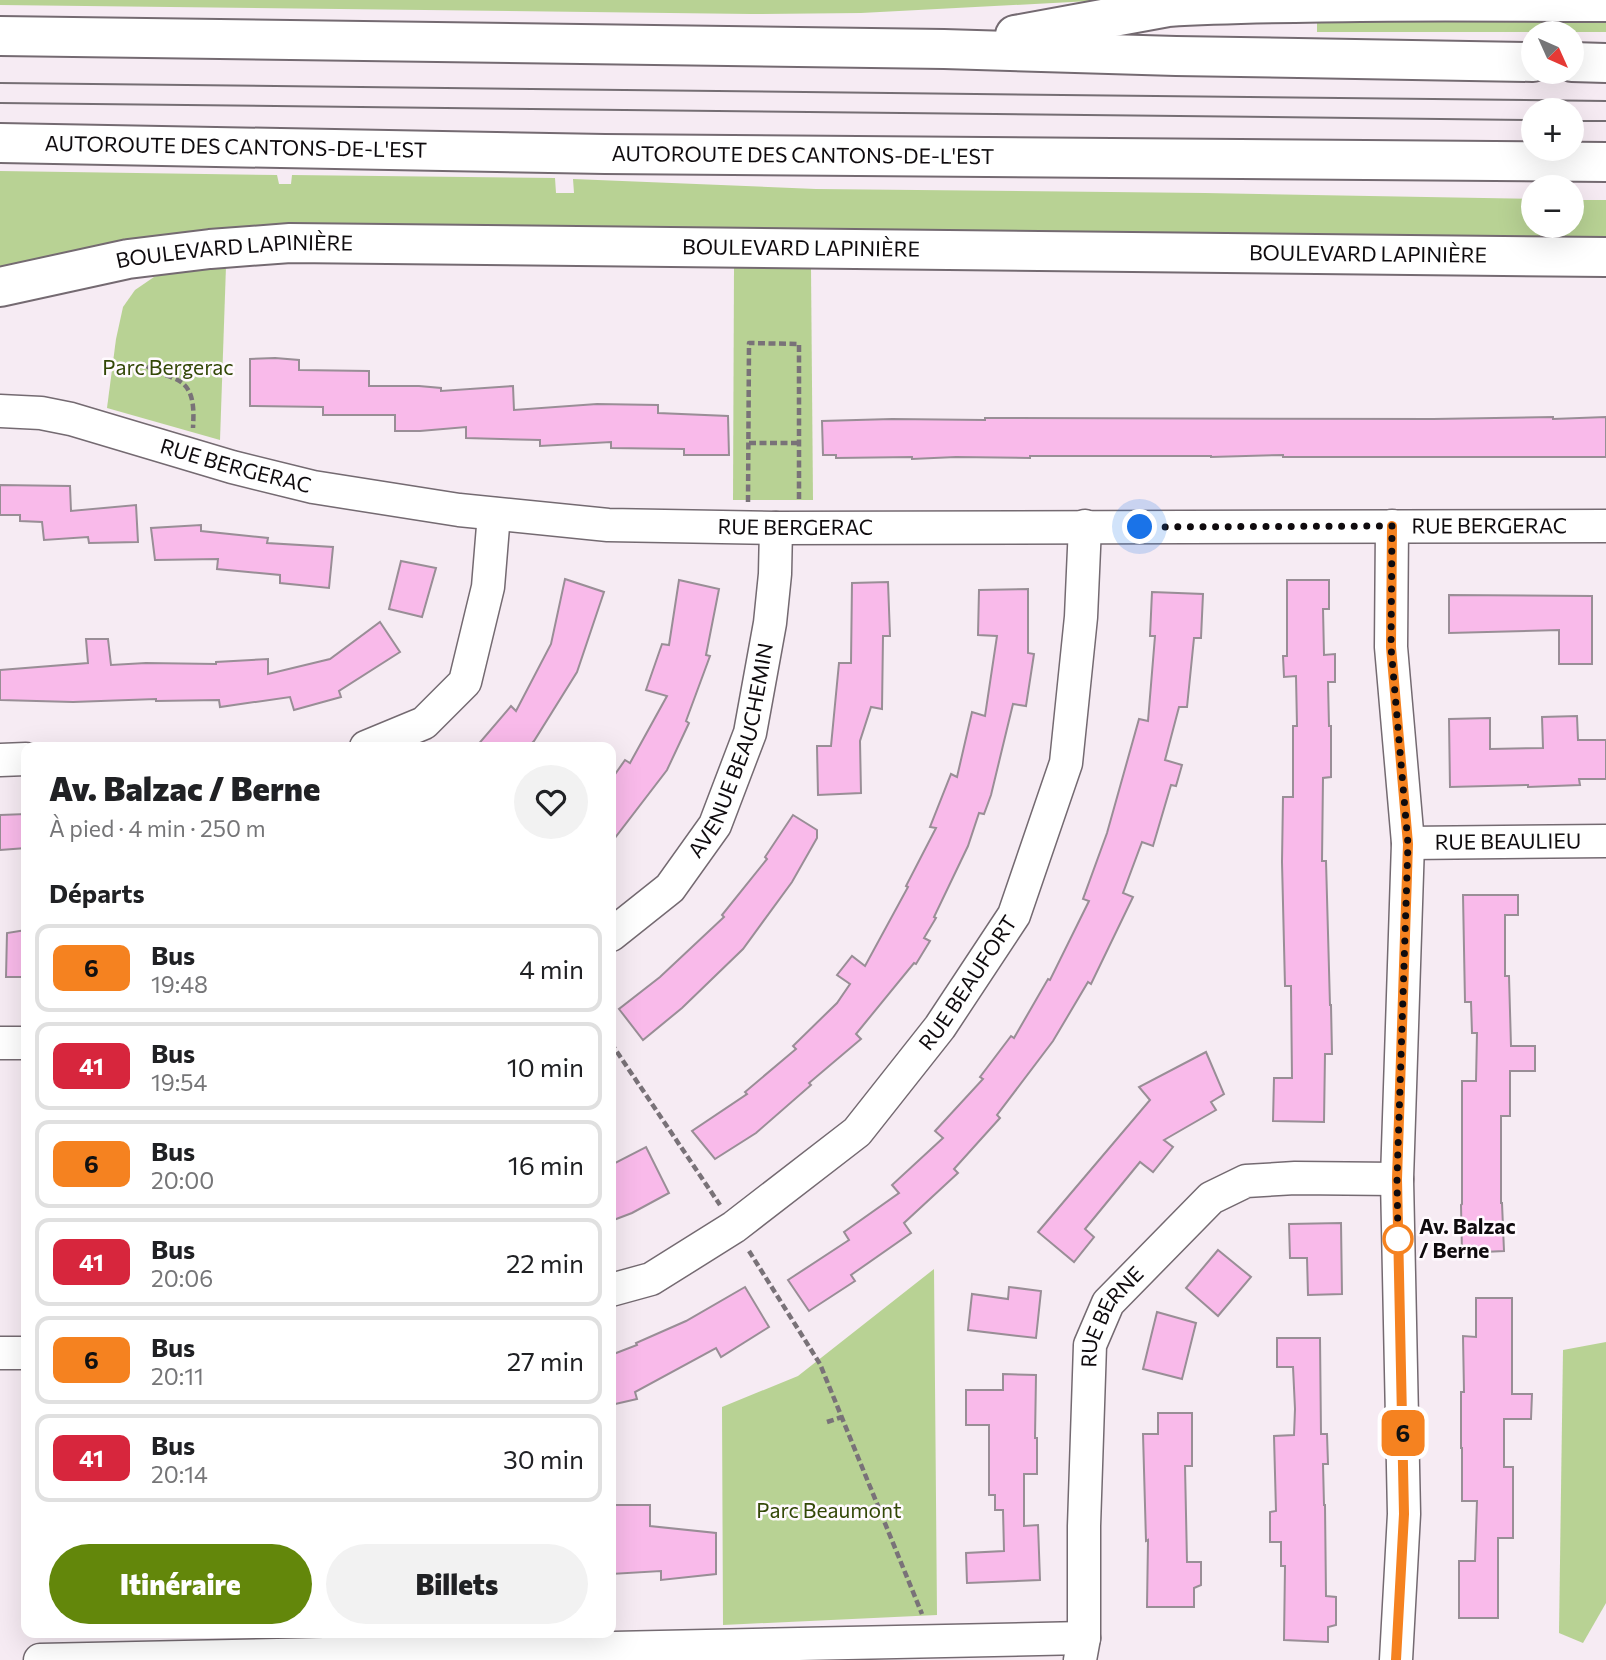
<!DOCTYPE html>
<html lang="fr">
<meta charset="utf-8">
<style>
body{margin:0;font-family:Commissioner,sans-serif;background:#f2f2f2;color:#202124;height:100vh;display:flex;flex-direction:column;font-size:26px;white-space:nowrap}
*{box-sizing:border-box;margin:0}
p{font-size:23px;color:#757577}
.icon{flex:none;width:38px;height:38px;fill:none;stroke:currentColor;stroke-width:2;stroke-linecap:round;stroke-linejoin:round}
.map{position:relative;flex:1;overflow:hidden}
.drawer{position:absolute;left:21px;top:742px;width:595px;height:896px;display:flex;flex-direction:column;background:#fff;border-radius:14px;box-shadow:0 7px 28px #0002}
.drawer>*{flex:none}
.badge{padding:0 14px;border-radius:10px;font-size:24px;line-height:46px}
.needle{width:46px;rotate:135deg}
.buttons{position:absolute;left:1521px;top:21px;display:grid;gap:14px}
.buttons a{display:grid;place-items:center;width:63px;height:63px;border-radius:50%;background:#fff;box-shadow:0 7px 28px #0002;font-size:35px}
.you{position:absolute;width:35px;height:35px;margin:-18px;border:5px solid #fff;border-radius:50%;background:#1a73e8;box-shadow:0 0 0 10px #1a73e833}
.map>.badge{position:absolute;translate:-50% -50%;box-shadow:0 0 0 4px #fff}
h2{padding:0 28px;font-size:26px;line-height:63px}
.round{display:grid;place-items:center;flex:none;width:74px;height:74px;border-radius:37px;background:#f2f2f2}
.overview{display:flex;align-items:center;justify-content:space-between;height:119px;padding:0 28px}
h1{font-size:33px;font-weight:800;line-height:52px}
.button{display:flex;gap:14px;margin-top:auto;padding:14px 28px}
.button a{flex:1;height:80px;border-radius:42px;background:#63870b;color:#fff;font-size:28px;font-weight:800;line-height:80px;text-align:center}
.button a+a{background:#f2f2f2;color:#202124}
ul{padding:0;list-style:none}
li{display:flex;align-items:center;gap:21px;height:88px;margin:0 14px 10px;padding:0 14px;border:4px solid #e0e0e0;border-radius:14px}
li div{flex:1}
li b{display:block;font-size:26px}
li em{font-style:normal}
li .badge{min-width:77px;font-weight:700;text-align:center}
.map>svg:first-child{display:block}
.green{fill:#b8d294}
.building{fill:#f9baea;stroke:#998e96;stroke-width:2}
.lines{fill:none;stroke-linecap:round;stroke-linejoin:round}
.minor-casing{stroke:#746a71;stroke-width:35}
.major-casing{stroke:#746a71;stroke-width:42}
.highway-casing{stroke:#746a71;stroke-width:42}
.path{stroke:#797278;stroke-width:4.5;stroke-dasharray:7 3.5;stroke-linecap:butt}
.minor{stroke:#fff;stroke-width:32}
.major{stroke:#fff;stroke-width:38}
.highway{stroke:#fff;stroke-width:38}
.tram{stroke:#756e73;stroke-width:2}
.line-casing{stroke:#fff;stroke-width:16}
.line{stroke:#f58220;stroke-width:10}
.walk{stroke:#0f0b0e;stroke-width:7;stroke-dasharray:0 12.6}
.stop-dot{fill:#fff;stroke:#f58220;stroke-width:3.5}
.labels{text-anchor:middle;stroke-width:5;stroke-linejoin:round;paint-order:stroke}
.street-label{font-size:21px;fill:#0f0b0e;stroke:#fffafe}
.park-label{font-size:21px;fill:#334807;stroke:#fffafe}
.stop-label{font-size:21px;font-weight:bold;fill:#0f0b0e;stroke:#fffafe;text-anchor:start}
</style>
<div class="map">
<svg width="1606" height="1660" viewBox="0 0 1606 1660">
<rect width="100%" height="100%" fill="#f6ebf3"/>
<!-- green -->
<g class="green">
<polygon points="0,0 1109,0 861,13 751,14 0,5"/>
<polygon points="1317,17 1606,18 1606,32 1317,32"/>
<polygon points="0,171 277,175 279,184 291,184 292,175 555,178 556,193 574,193 573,179 816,189 1205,193 1533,199 1533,226 1572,226 1572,200 1606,200 1606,239 291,225 250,226 130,239 0,269"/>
<polygon points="226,266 220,440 107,408 116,339 123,307 135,290 154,277 171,271"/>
<polygon points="734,268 811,268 813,500 733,500"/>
<polygon points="934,1269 937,1615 723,1625 722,1407 798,1376"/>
<polygon points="1606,1342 1606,1603 1583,1643 1559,1633 1563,1350"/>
</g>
<!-- building -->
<g class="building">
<polygon points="275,358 299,360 299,370 369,371 369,386 419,386 441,388 441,391 513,386 514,410 597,404 658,405 658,413 728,416 729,455 684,455 684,449 611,448 611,442 540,446 540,440 466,438 466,427 420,431 395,431 395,415 323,415 323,407 250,406 250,359"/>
<polygon points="1553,417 1553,419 1606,417 1606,457 1283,457 1283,455 1211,457 1211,456 1030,456 1030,458 956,457 912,459 912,457 836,458 836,455 823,455 822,421 892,419 985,420 985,418 1433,419"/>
<polygon points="0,485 70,486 71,511 136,505 138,542 89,543 88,537 44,540 42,522 20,521 20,515 0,515"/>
<polygon points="201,525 201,531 268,538 267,543 333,547 329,588 280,583 280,575 217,569 218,559 155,560 151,528"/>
<polygon points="401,561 436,568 422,617 389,609"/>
<polygon points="565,579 604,592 577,672 534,741 528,747 476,747 511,706 516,711 551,644"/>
<polygon points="679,580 719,589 706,655 710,656 686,721 689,723 667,770 611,843 611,780 625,760 630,763 667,696 646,690 662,644 669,645"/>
<polygon points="1287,580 1329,580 1329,609 1323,609 1324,655 1335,654 1335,682 1328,682 1329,726 1331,726 1331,777 1323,778 1322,861 1326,861 1330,1005 1331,1005 1332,1054 1325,1054 1324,1122 1273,1121 1274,1078 1292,1078 1291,986 1285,986 1282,862 1283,797 1293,797 1293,726 1297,726 1296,676 1284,677 1283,656 1287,656"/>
<polygon points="888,582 890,636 883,636 882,709 871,707 860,741 861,793 818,795 817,746 831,746 839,663 851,663 852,583"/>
<polygon points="1028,589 1028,653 1034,654 1026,706 1013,704 991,795 984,814 979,813 968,846 934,917 936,918 924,938 930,941 916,964 914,963 856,1034 861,1039 809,1083 811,1085 756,1133 715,1159 692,1131 747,1094 745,1092 796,1049 793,1046 837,1003 850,984 837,975 852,956 865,966 908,887 906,886 936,828 930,827 951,774 957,777 972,712 985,716 997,636 978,635 979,590"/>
<polygon points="1152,592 1203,594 1201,638 1194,638 1187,707 1179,707 1165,760 1182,765 1176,786 1171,785 1153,846 1142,842 1123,893 1133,897 1091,984 1088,982 1053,1041 997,1115 1000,1118 954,1169 958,1173 904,1223 911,1233 851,1275 855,1281 809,1311 788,1280 849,1240 844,1232 899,1193 892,1185 943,1138 935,1131 983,1079 980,1077 1011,1036 1014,1038 1048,979 1050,980 1089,901 1083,899 1107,833 1139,719 1148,721 1155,636 1150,636"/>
<polygon points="1449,595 1592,596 1592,664 1559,664 1559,630 1449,633"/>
<polygon points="380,622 400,652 339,691 341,697 294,710 290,697 220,707 219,700 156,701 156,699 73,702 0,700 0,670 88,663 86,639 108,639 111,665 146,663 216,664 216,662 268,659 268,674 330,659"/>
<polygon points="1577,716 1578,740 1606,740 1606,779 1579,779 1580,785 1528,787 1528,785 1450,787 1449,719 1490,718 1490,749 1543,748 1542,717"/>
<polygon points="26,814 26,848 0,850 0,815"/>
<polygon points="793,815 817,830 817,838 792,882 743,949 682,1008 643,1040 619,1009 660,977 724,917 722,915 767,859 765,857"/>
<polygon points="1463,895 1518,895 1518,915 1505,915 1505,976 1509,976 1511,1046 1535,1046 1535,1071 1510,1071 1510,1116 1501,1116 1501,1203 1502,1203 1504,1251 1462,1253 1461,1205 1462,1204 1462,1081 1476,1081 1477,1033 1472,1033 1471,1002 1465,1002"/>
<polygon points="26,930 26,977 6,977 7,933"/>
<polygon points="1206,1052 1224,1094 1211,1102 1216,1110 1164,1140 1173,1147 1153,1172 1140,1162 1085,1229 1094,1237 1074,1262 1038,1232 1150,1100 1139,1087"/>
<polygon points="646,1147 669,1193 632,1213 611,1221 611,1165"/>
<polygon points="1341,1223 1342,1294 1308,1295 1307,1258 1290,1258 1289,1224"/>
<polygon points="1218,1250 1251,1277 1218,1316 1186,1288"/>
<polygon points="745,1287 769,1327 721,1357 716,1348 635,1392 637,1399 611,1405 611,1355 637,1345 636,1343 686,1321"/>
<polygon points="1009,1287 1041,1291 1036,1338 968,1330 972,1294 1008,1299"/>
<polygon points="1476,1298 1512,1298 1512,1394 1532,1394 1531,1419 1504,1419 1504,1467 1513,1467 1513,1538 1498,1538 1498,1618 1459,1618 1459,1561 1475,1561 1477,1501 1462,1501 1462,1448 1461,1448 1461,1392 1464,1392 1463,1336 1476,1337"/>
<polygon points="1157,1312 1196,1323 1182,1379 1143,1369"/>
<polygon points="1277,1338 1320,1338 1321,1434 1327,1434 1328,1464 1323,1464 1324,1505 1325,1505 1326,1596 1336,1597 1336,1625 1328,1627 1328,1642 1284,1640 1285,1566 1281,1566 1281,1542 1270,1542 1270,1512 1276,1511 1274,1436 1294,1435 1295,1409 1293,1367 1277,1367"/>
<polygon points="1003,1374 1036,1375 1035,1438 1037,1438 1037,1474 1024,1474 1024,1526 1038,1525 1040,1580 967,1583 966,1553 1004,1551 1003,1510 995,1510 995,1495 989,1495 989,1425 966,1425 966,1390 1003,1390"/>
<polygon points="1158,1413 1192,1413 1192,1466 1185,1466 1187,1562 1201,1562 1201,1585 1194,1588 1194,1607 1147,1607 1148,1540 1146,1541 1143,1434 1158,1434"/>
<polygon points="611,1505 650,1505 650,1526 716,1533 716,1574 661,1580 661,1571 611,1574"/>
</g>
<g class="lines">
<defs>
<g id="minor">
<path id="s1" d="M 0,411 L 41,413 L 71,419 L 232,467 L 313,487 L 459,510 L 608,525 L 776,528 L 1606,526"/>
<polyline points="1392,526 1391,647 1408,843 1397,1179 1404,1514 1396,1660"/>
<polyline points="366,747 424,723 465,682 488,587 494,514"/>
<polyline points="0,760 26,759"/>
<path id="s2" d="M 1408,843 L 1606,841"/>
<path id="s3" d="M 611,935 L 670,888 L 715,825 L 750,733 L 770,623 L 775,574 L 776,528"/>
<polyline points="0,1043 26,1043"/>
<path id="s4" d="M 611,1290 L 651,1279 L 734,1227 L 857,1132 L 940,1027 L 1014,915 L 1066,763 L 1081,617 L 1085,526"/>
<polyline points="0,1353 26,1353"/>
<polyline points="40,1660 1084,1638"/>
<path id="s5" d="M 1080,1660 L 1084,1638 L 1084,1526 L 1090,1345 L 1108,1303 L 1211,1198 L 1246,1181 L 1295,1178 L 1397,1179"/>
</g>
<g id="major">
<path id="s6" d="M 0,287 L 128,259 L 210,249 L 290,243 L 1606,257"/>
</g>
<g id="highway">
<path d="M 1015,35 L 1168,7 C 1232,3 1296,3 1360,2 C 1442,1 1524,2 1606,2"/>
<polyline points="0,36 944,49 1176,56 1533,62"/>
<polyline points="1572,62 1606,63"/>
<path id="s7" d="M 0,143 L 605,154 L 1606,162"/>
</g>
</defs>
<!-- minor casing -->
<use href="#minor" class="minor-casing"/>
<!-- major casing -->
<use href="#major" class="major-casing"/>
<!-- highway casing -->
<use href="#highway" class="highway-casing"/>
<!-- path -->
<g class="path">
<path d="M 147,366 C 155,373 164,374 173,378 C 195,385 194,409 193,428"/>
<polyline points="749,443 799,443"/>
<polyline points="748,502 749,343 799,344 799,502"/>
<polyline points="611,1043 720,1205"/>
<polyline points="749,1251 820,1364 922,1614"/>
<polyline points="827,1422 842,1417"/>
</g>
<!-- minor -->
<use href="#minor" class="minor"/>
<!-- major -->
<use href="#major" class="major"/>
<!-- highway -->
<use href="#highway" class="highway"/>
<!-- tram -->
<g class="tram">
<polyline points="0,83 1606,101"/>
<polyline points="0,103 1533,120"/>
<polyline points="1572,121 1606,121"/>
</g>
</g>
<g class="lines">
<defs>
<polyline id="line" points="1392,526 1391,647 1408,844 1397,1179 1404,1514 1396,1660"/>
</defs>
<!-- line casing -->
<use href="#line" class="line-casing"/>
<!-- line -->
<use href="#line" class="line"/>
<!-- walk -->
<polyline class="walk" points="1140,527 1392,526 1391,647 1408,844 1397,1179 1398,1239"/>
</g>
<!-- markers -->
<circle class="stop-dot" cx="1398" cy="1239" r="14"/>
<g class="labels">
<!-- street labels -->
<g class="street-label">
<text dy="7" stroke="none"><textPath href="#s7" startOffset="236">AUTOROUTE DES CANTONS-DE-L'EST</textPath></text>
<text dy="7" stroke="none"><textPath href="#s7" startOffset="803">AUTOROUTE DES CANTONS-DE-L'EST</textPath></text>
<text dy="7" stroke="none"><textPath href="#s6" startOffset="805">BOULEVARD LAPINIÈRE</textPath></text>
<text dy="7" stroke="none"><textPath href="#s6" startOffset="238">BOULEVARD LAPINIÈRE</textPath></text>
<text dy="7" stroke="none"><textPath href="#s6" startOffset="1372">BOULEVARD LAPINIÈRE</textPath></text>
<text dy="7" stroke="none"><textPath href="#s1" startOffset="243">RUE BERGERAC</textPath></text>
<text dy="7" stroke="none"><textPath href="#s1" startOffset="1502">RUE BERGERAC</textPath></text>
<text dy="7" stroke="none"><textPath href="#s1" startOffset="808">RUE BERGERAC</textPath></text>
<text dy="7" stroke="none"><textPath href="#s3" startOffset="229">AVENUE BEAUCHEMIN</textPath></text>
<text dy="7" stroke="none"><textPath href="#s2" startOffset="100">RUE BEAULIEU</textPath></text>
<text dy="7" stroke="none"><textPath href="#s4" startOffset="481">RUE BEAUFORT</textPath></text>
<text dy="7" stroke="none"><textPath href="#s5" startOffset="350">RUE BERNE</textPath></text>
</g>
<!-- park labels -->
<g class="park-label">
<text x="168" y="375">Parc Bergerac</text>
<text x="829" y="1518">Parc Beaumont</text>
</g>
<!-- stop labels -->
<g class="stop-label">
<text x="1419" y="1234">Av. Balzac<tspan x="1419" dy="24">/ Berne</tspan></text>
</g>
</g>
</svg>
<div class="buttons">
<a><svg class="needle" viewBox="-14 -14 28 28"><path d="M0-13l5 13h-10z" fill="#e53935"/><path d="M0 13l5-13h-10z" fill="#757577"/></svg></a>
<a>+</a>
<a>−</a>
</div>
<div class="you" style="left:1140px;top:527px"></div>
<b class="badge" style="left:1403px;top:1433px;background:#f58220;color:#111">6</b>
<section class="drawer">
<div class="overview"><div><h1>Av. Balzac / Berne</h1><p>À pied · 4 min · 250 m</p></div><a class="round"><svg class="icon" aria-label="heart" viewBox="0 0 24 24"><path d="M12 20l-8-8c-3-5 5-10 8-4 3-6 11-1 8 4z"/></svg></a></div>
<h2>Départs</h2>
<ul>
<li><span class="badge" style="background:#f58220;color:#111">6</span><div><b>Bus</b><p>19:48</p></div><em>4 min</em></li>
<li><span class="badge" style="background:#d7263d;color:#fff">41</span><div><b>Bus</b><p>19:54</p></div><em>10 min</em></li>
<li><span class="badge" style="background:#f58220;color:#111">6</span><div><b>Bus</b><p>20:00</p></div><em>16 min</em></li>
<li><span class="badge" style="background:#d7263d;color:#fff">41</span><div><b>Bus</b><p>20:06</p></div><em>22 min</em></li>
<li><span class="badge" style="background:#f58220;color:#111">6</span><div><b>Bus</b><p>20:11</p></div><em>27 min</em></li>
<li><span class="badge" style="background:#d7263d;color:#fff">41</span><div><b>Bus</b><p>20:14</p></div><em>30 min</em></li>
</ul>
<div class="button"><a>Itinéraire</a><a>Billets</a></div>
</section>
</div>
